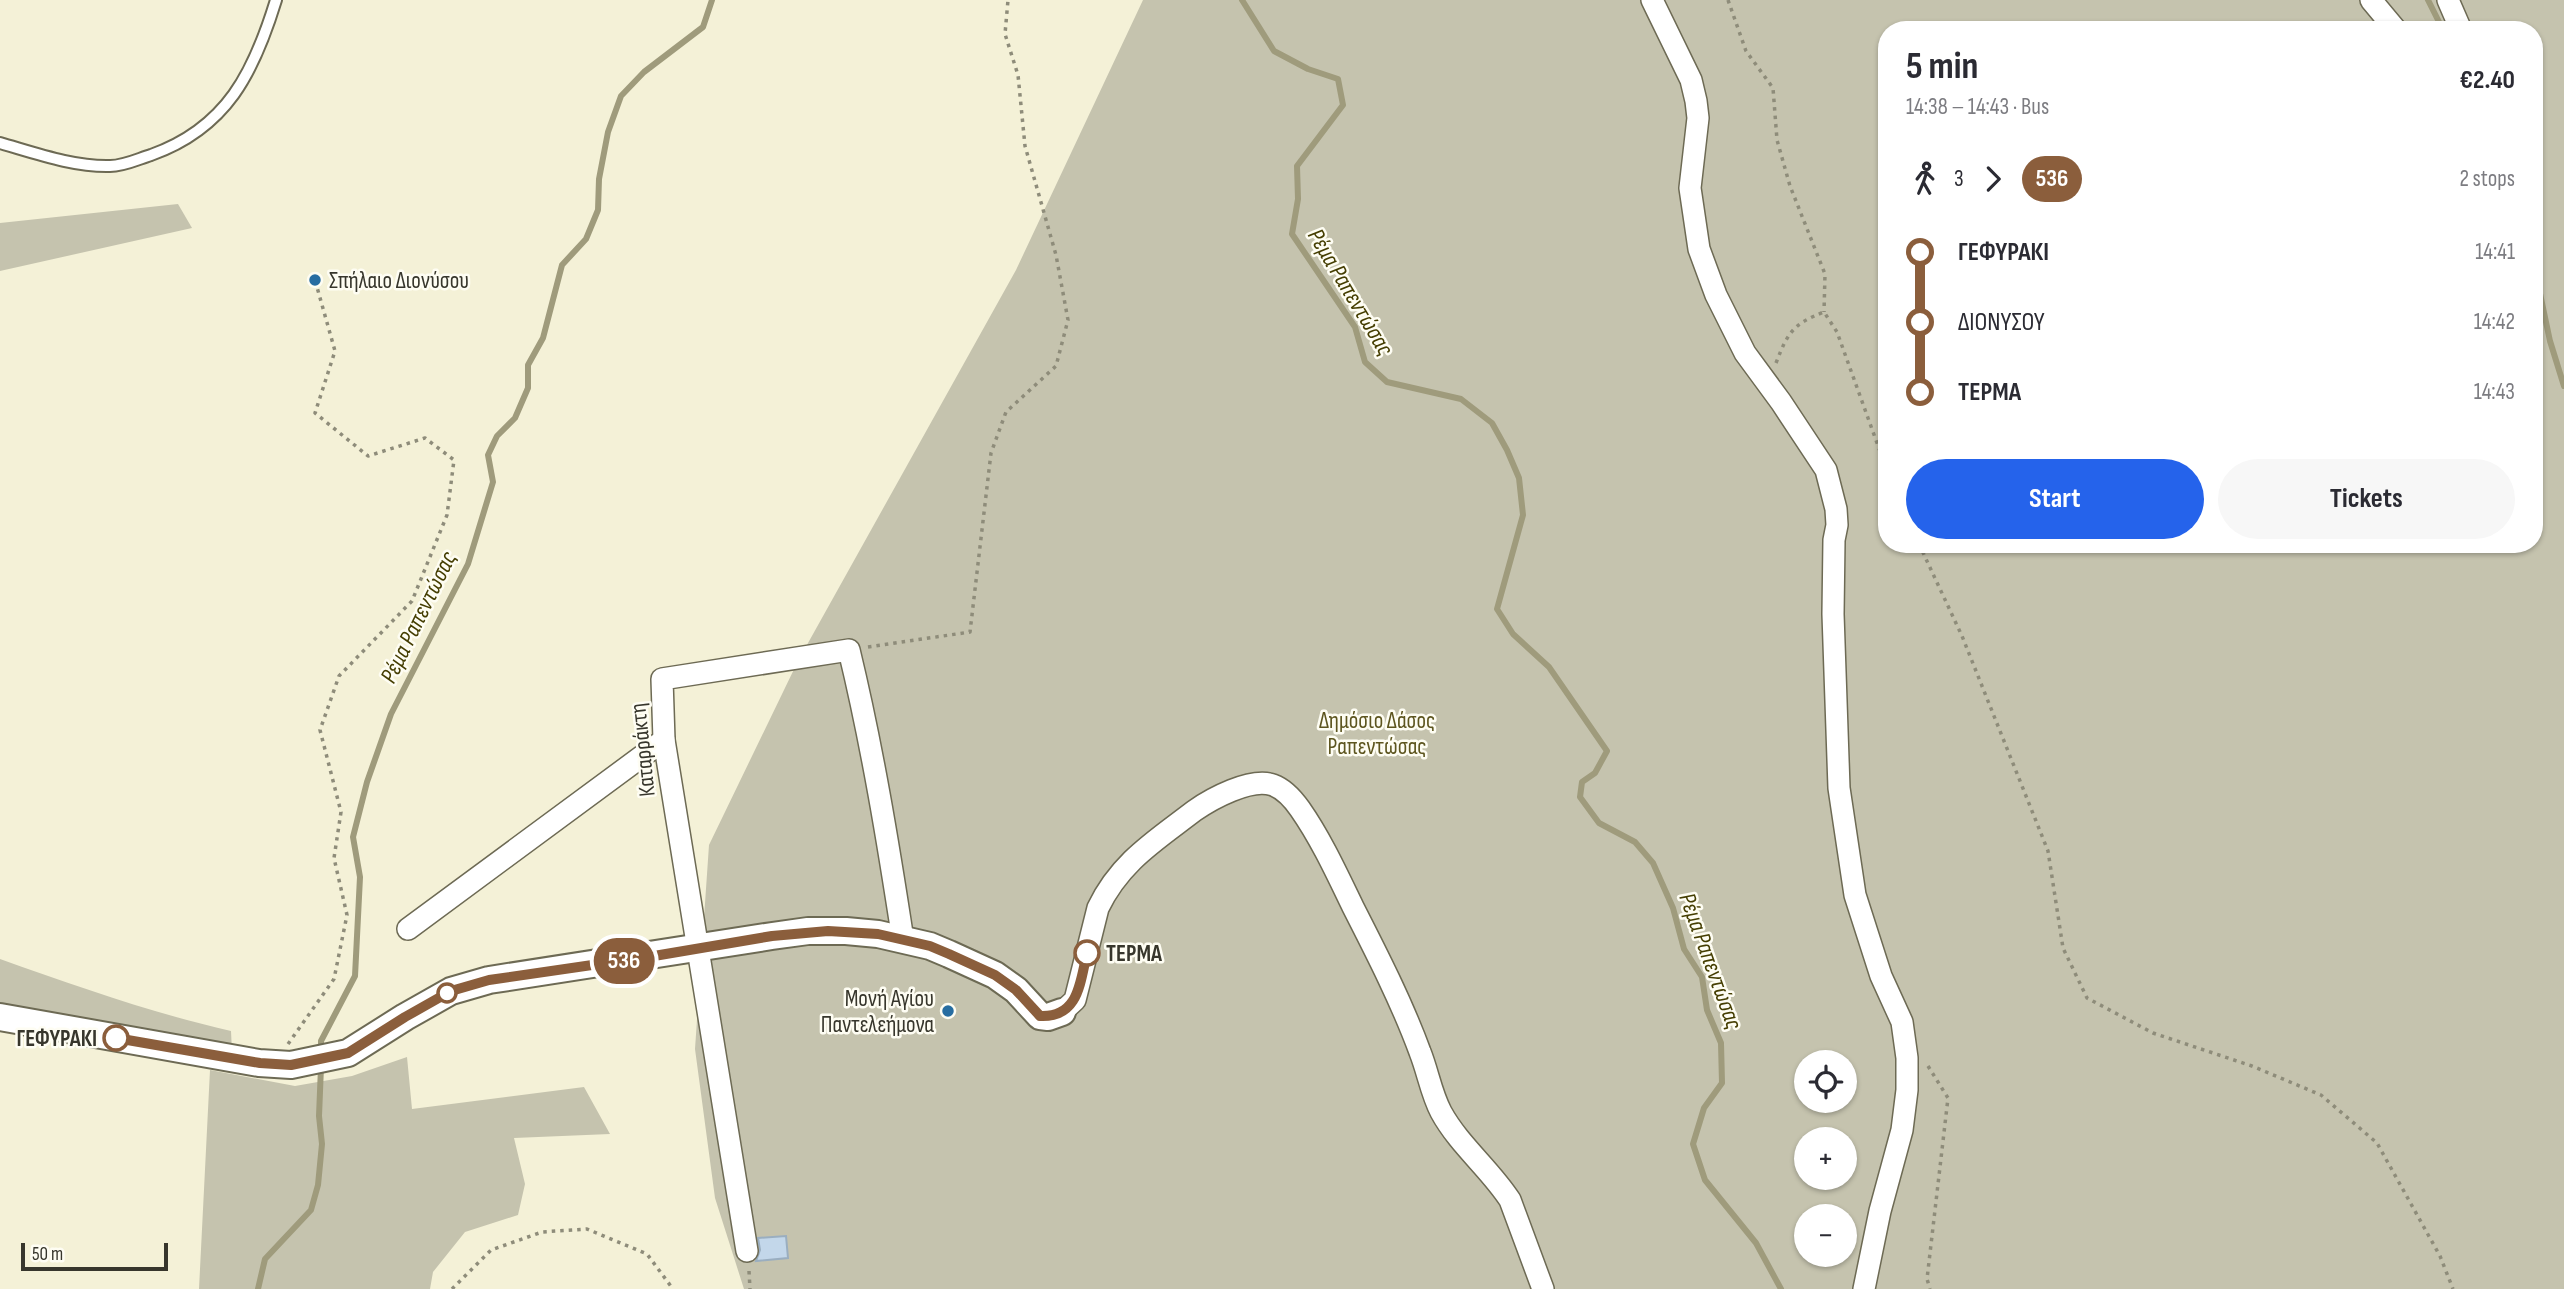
<!DOCTYPE html>
<meta charset="utf-8">
<style>
body{margin:0;font-family:"Sofia Sans Condensed",sans-serif;background:#f7f7f7;color:#2b2b33;height:100vh;display:flex;flex-direction:column;font-size:26px;white-space:nowrap}
*{box-sizing:border-box;margin:0}
p{font-size:23px;color:#7c7c81}
.icon{flex:none;width:38px;height:38px;fill:none;stroke:currentColor;stroke-width:2;stroke-linecap:round;stroke-linejoin:round}
.map{position:relative;flex:1;overflow:hidden}
.panel{position:absolute;left:1878px;top:21px;width:665px;height:532px;display:flex;flex-direction:column;background:#fff;border-radius:28px;box-shadow:0 2px 5px #0004}
.panel>*{flex:none}
.badge{padding:0 14px;border-radius:23px;font-size:24px;line-height:46px}
.fabs{position:absolute;left:1794px;top:1050px;display:grid;gap:14px}
.fabs a{display:grid;place-items:center;width:63px;height:63px;border-radius:50%;background:#fff;box-shadow:0 2px 5px #0004;font-size:35px}
.scale{position:absolute;left:21px;bottom:18px;width:147px;box-sizing:border-box;padding-left:7px;border:4px solid #37362c;border-top:0;font-size:19px;line-height:24px;white-space:nowrap;color:#37362c;-webkit-text-stroke:5px #fefdf3;paint-order:stroke}
.map>.badge{position:absolute;translate:-50% -50%;box-shadow:0 0 0 4px #fff}
.legs{display:flex;align-items:center;gap:10px;height:77px;padding:0 28px;font-size:23px}
.legs p{margin-inline-start:auto}
.head{display:flex;align-items:center;justify-content:space-between;height:119px;padding:0 28px}
h1{font-size:38px;font-weight:700;line-height:52px}
.button{display:flex;gap:14px;margin-top:auto;padding:14px 28px}
.button a{flex:1;height:80px;border-radius:42px;background:#2563eb;color:#fff;font-size:28px;font-weight:700;line-height:80px;text-align:center}
.button a+a{background:#f7f7f7;color:#2b2b33}
ul{padding:0 28px;list-style:none}
li{display:flex;align-items:center;gap:24px;height:70px;font-size:26px}
li i{display:grid;place-items:center;width:10px;height:100%;margin:0 9px;background:currentColor}
li i::after{content:'';width:18px;height:18px;margin:-9px;border:5px solid;border-radius:50%;background:#fff}
li p{margin-inline-start:auto}
li:first-child i{background:linear-gradient(#0000 50%,currentColor 0)}
li:last-child i{background:linear-gradient(currentColor 50%,#0000 0)}
.map>svg:first-child{display:block}
.green{fill:#c5c3ae;fill-rule:evenodd}
.lines{fill:none;stroke-linecap:round;stroke-linejoin:round}
.stream{stroke:#9f9b7c;stroke-width:6}
.building{fill:#c3d7ea;stroke:#9aaec0;stroke-width:2}
.service-casing{stroke:#6d6a54;stroke-width:14}
.minor-casing{stroke:#6d6a54;stroke-width:24}
.tertiary-casing{stroke:#6d6a54;stroke-width:30}
.path{stroke:#8e8c7a;stroke-width:3.5;stroke-dasharray:3.5 5;stroke-linecap:butt}
.service{stroke:#fff;stroke-width:10}
.minor{stroke:#fff;stroke-width:21}
.tertiary{stroke:#fff;stroke-width:26}
.line-1-casing{stroke:#fff;stroke-width:16}
.line-1{stroke:#8b5e3c;stroke-width:10}
.poi-dot{fill:#276da1;stroke:#fefdf3;stroke-width:2.5}
.stop-1-dot{fill:#fff;stroke:#8b5e3c;stroke-width:3.5}
.labels{text-anchor:middle;stroke-width:5;stroke-linejoin:round;paint-order:stroke}
.poi-label{font-size:23px;fill:#37362c;stroke:#fefdf3;text-anchor:start}
.park-label{font-size:23px;fill:#5d551f;stroke:#fefdf3}
.street-label{font-size:23px;fill:#37362c;stroke:#fefdf3}
.stop-label{font-size:23px;font-weight:bold;fill:#37362c;stroke:#fefdf3;text-anchor:start}
.water-label{font-size:24px;font-style:italic;fill:#453e02;stroke:#fefdf3}
</style>
<div class="map">
<svg width="2564" height="1289" viewBox="0 0 2564 1289">
<rect width="100%" height="100%" fill="#f4f1d7"/>
<!-- green -->
<g class="green">
<path d="M 1143,0 L 2564,0 L 2564,1289 L 744,1289 L 715,1198 L 695,1049 L 709,845 L 798,661 L 1016,270 ZM 1886,30 L 2534,30 L 2534,544 L 1886,544 ZM 1806,1062 L 1844,1062 L 1844,1101 L 1806,1101 ZM 1806,1139 L 1844,1139 L 1844,1178 L 1806,1178 ZM 1806,1216 L 1844,1216 L 1844,1255 L 1806,1255 Z"/>
<polygon points="178,204 192,228 0,271 0,223"/>
<path d="M 0,959 C 76,986 152,1013 231,1031 L 232,1052 L 75,1023 L 0,1004 Z"/>
<polygon points="407,1057 412,1109 584,1087 610,1134 514,1138 525,1184 518,1215 465,1232 433,1272 430,1289 199,1289 210,1070 295,1086 352,1076"/>
</g>
<g class="lines">
<!-- stream -->
<g class="stream">
<polyline points="1242,0 1274,51 1308,69 1338,79 1343,105 1297,166 1298,199 1292,234 1355,327 1365,362 1387,382 1461,399 1492,423 1507,450 1519,478 1523,515 1497,609 1513,634 1549,667 1607,751 1595,773 1582,782 1580,797 1599,823 1635,842 1653,863 1673,908 1684,949 1702,977 1707,1010 1721,1043 1722,1083 1704,1108 1693,1144 1705,1180 1756,1243 1781,1289"/>
<polyline points="2428,0 2443,30"/>
<polyline points="2534,265 2550,341 2564,386"/>
<polyline points="321,1052 321,1041 355,976 360,877 353,837 367,782 391,714 468,564 493,482 488,455 497,436 515,418 528,388 528,365 543,338 562,265 586,239 598,210 599,179 608,132 621,96 644,72 703,27 712,0"/>
<polyline points="258,1289 265,1259 311,1210 318,1185 322,1144 319,1116 321,1067"/>
</g>
</g>
<!-- building -->
<polygon class="building" points="786,1236 788,1258 756,1261 760,1250 758,1238"/>
<g class="lines">
<defs>
<path id="service" d="M 0,143 C 35,153 74,167 110,166 C 124,166 138,159 151,155 C 227,128 254,72 276,0"/>
<g id="minor">
<polyline points="1652,0 1691,80 1696,101 1698,118 1690,188 1699,249 1716,295 1745,353 1781,402 1826,470 1836,509 1837,525 1834,540 1833,614 1839,788 1855,895 1881,976 1902,1022 1907,1058 1907,1090 1902,1130 1880,1211 1864,1289"/>
<polyline points="2371,0 2396,30"/>
<polyline points="2448,0 2461,30"/>
<polyline points="408,929 664,740"/>
<path d="M 1062,1012 L 1075,1000 L 1098,908 C 1120,862 1155,841 1194,811 C 1211,799 1251,777 1273,785 C 1284,789 1293,799 1300,809 C 1321,839 1337,874 1353,907 C 1377,954 1402,1003 1420,1052 C 1428,1072 1431,1093 1441,1112 C 1459,1145 1490,1169 1510,1200 L 1543,1289"/>
<path d="M 747,1251 L 664,740 L 662,679 L 849,650 C 872,745 888,842 903,940"/>
</g>
<polyline id="tertiary" points="0,1017 259,1063 291,1065 348,1053 405,1017 451,991 489,980 772,936 808,931 846,931 878,934 930,946 949,954 995,975 1016,990 1040,1016 1048,1017 1062,1012"/>
</defs>
<!-- service casing -->
<use href="#service" class="service-casing"/>
<!-- minor casing -->
<use href="#minor" class="minor-casing"/>
<!-- tertiary casing -->
<use href="#tertiary" class="tertiary-casing"/>
<!-- path -->
<g class="path">
<polyline points="1728,0 1746,51 1773,88 1777,140 1790,186 1825,274 1824,312"/>
<path d="M 1776,363 C 1788,332 1793,324 1824,312 L 1837,332 L 1886,468"/>
<polyline points="1919,544 1962,636 2048,851 2063,948 2087,998 2153,1033 2252,1066 2321,1095 2377,1143 2440,1256 2453,1289"/>
<polyline points="868,647 970,632 991,453 1006,412 1056,366 1068,320 1056,255 1025,146 1018,75 1005,34 1008,0"/>
<polyline points="288,1044 334,979 347,915 334,858 341,812 320,730 339,676 412,601 447,515 454,460 425,438 368,456 315,413 335,351 315,280"/>
<polyline points="1928,1066 1948,1098 1927,1279 1930,1289"/>
<polyline points="749,1271 750,1289"/>
<polyline points="452,1289 491,1250 542,1232 587,1229 647,1254 673,1289"/>
</g>
<!-- service -->
<use href="#service" class="service"/>
<!-- minor -->
<use href="#minor" class="minor"/>
<!-- tertiary -->
<use href="#tertiary" class="tertiary"/>
</g>
<g class="lines">
<defs>
<path id="line-1" d="M 116,1038 L 260,1063 L 291,1065 L 348,1053 L 405,1017 L 451,991 L 489,980 L 654,956 L 772,936 L 828,931 L 878,934 L 930,946 L 949,954 L 995,975 L 1016,990 L 1040,1016 C 1079,1018 1080,982 1087,953"/>
</defs>
<!-- line-1 casing -->
<use href="#line-1" class="line-1-casing"/>
<!-- line-1 -->
<use href="#line-1" class="line-1"/>
</g>
<!-- markers -->
<g class="poi-dot">
<circle cx="315" cy="280" r="7"/>
<circle cx="948" cy="1011" r="7"/>
</g>
<g class="stop-1-dot">
<circle cx="1087" cy="953" r="12"/>
<circle cx="447" cy="993" r="9"/>
<circle cx="116" cy="1038" r="12"/>
</g>
<g class="labels">
<!-- poi labels -->
<g class="poi-label">
<text x="329" y="288">Σπήλαιο Διονύσου</text>
<text x="934" y="1006" text-anchor="end">Μονή Αγίου<tspan x="934" dy="26">Παντελεήμονα</tspan></text>
</g>
<!-- park labels -->
<g class="park-label">
<text x="1377" y="728">Δημόσιο Δάσος<tspan x="1377" dy="26">Ραπεντώσας</tspan></text>
</g>
<!-- street labels -->
<g class="street-label">
<text transform="translate(642 750) rotate(-96)" y="8">Καταρράκτη</text>
</g>
<!-- stop labels -->
<g class="stop-label">
<text x="1106" y="961">ΤΕΡΜΑ</text>
<text x="97" y="1046" text-anchor="end">ΓΕΦΥΡΑΚΙ</text>
</g>
<!-- water labels -->
<g class="water-label">
<text transform="translate(1351 292) rotate(59)" y="8">Ρέμα Ραπεντώσας</text>
<text transform="translate(418 617) rotate(-64)" y="8">Ρέμα Ραπεντώσας</text>
<text transform="translate(1711 961) rotate(70)" y="8">Ρέμα Ραπεντώσας</text>
</g>
</g>
</svg>
<div class="fabs">
<a><svg class="icon" aria-label="locate" viewBox="0 0 24 24"><circle cx="12" cy="12" r="6"/><path d="M12 2v4M12 18v4M2 12h4M18 12h4"/></svg></a>
<a>+</a>
<a>−</a>
</div>
<div class="scale">50 m</div>
<b class="badge" style="left:624px;top:961px;background:#8b5e3c;color:#fff">536</b>
<section class="panel">
<div class="head"><div><h1>5 min</h1><p>14:38 – 14:43 · Bus</p></div><b>€2.40</b></div>
<div class="legs"><svg class="icon" aria-label="walk" viewBox="0 0 24 24"><circle cx="13" cy="4" r="2"/><path d="M13 8l-2 6 4 7M11 14l-3 7M7 12l3-4h3l4 4"/></svg>3<svg class="icon" aria-label="forward" viewBox="0 0 24 24"><path d="M9 5l7 7-7 7"/></svg><b class="badge" style="background:#8b5e3c;color:#fff">536</b><p>2 stops</p></div>
<ul>
<li><i style="color:#8b5e3c"></i><b>ΓΕΦΥΡΑΚΙ</b><p>14:41</p></li>
<li><i style="color:#8b5e3c"></i><span>ΔΙΟΝΥΣΟΥ</span><p>14:42</p></li>
<li><i style="color:#8b5e3c"></i><b>ΤΕΡΜΑ</b><p>14:43</p></li>
</ul>
<div class="button"><a>Start</a><a>Tickets</a></div>
</section>
</div>
